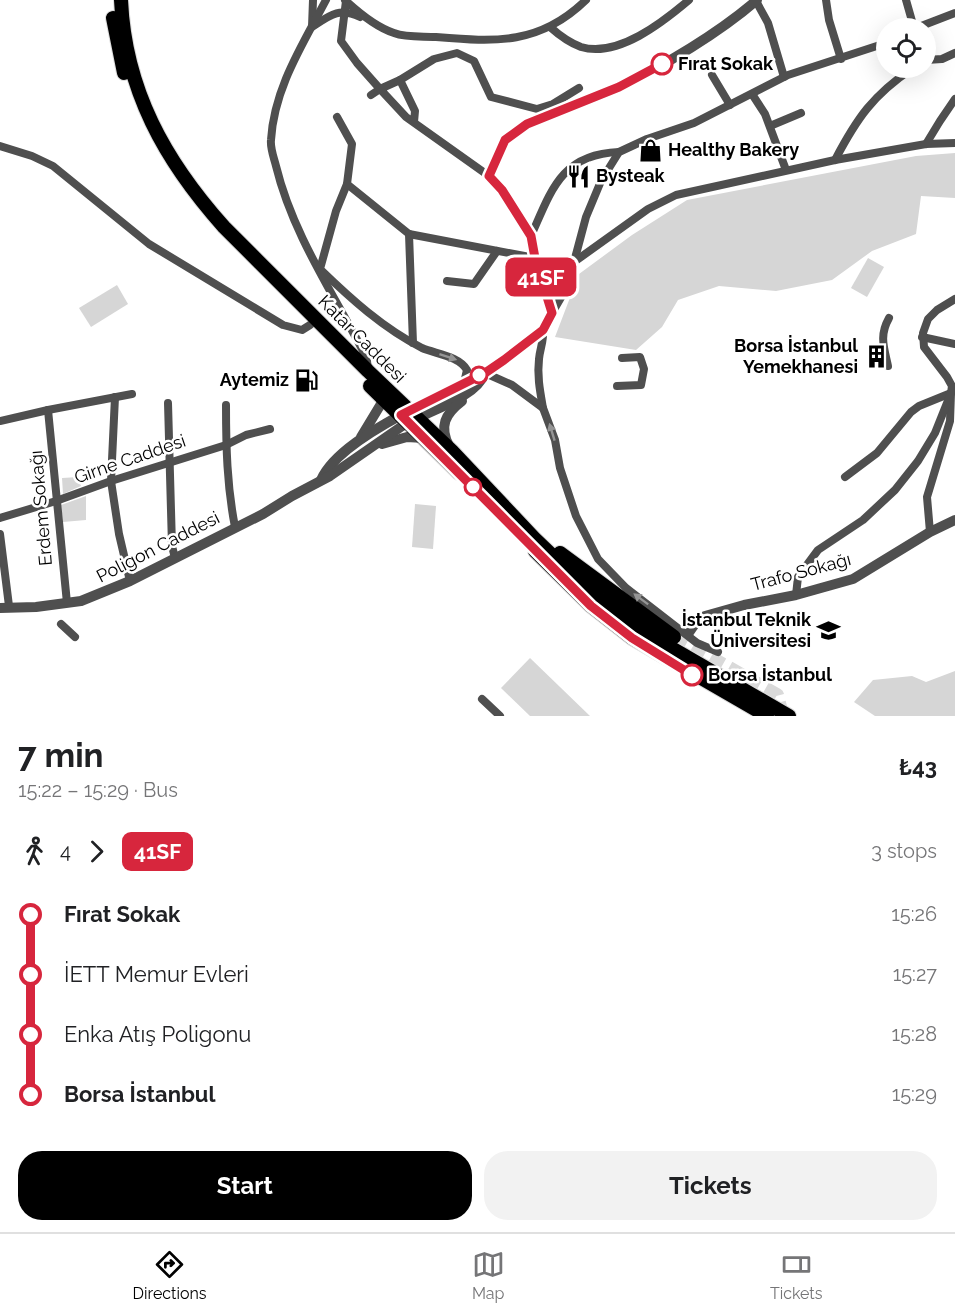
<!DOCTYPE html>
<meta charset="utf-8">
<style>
body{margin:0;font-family:Raleway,sans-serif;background:#f2f2f2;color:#202124;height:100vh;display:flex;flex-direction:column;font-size:22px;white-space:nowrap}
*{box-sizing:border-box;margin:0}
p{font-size:20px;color:#757577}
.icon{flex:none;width:33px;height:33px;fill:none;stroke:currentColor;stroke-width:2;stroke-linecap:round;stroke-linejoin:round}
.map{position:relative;height:716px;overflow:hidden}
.details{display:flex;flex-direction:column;background:#fff;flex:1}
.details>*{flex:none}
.badge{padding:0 12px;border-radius:9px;font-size:21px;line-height:39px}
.fabs{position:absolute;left:876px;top:18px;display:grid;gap:12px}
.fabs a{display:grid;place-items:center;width:60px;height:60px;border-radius:50%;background:#fff;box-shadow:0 6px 24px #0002;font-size:30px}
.map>.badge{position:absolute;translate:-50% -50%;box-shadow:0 0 0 3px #fff}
.legs{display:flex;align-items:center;gap:9px;height:66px;padding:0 18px;font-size:20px}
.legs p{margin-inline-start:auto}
.overview{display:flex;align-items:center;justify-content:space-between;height:102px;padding:0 18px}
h1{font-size:33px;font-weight:700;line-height:45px}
.button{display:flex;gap:12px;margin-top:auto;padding:12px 18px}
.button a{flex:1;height:69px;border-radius:24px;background:#000;color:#fff;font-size:24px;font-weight:700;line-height:69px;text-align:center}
.button a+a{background:#f2f2f2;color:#202124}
ul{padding:0 18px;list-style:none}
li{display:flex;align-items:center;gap:21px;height:60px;font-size:22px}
li i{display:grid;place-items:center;width:9px;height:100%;margin:0 8px;background:currentColor}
li i::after{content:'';width:15px;height:15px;margin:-8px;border:4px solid;border-radius:50%;background:#fff}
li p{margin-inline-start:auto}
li:first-child i{background:linear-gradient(#0000 50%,currentColor 0)}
li:last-child i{background:linear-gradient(currentColor 50%,#0000 0)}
.tabs{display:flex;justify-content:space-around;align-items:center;height:84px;border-top:2px solid #e0e0e0;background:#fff;font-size:16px;color:#757577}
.tabs a{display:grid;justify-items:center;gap:3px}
.tabs .active{color:#000}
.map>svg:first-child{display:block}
.green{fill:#d6d6d6}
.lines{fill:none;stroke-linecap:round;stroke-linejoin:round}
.primary-tunnel{stroke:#d9d9d9;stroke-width:14;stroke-dasharray:14 7;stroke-linecap:butt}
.primary-casing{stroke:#dbdbdb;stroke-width:16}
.minor{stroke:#4f4f4f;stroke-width:8}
.tertiary{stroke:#4f4f4f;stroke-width:10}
.primary{stroke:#000;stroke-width:14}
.oneway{fill:#959595}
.line-1-casing{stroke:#fff;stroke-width:14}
.line-1{stroke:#d7263d;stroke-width:9}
.stop-1-dot{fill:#fff;stroke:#d7263d;stroke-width:3}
.labels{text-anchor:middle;stroke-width:5;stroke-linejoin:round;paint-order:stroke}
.stop-label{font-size:18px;font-weight:bold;fill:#000;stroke:#fff;text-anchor:start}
.poi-label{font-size:18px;font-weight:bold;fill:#000;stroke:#fff;text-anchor:end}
.street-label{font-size:18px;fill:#000;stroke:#fff}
</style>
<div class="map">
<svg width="955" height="716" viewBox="0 0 955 716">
<rect width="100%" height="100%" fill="#fff"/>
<!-- green -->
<g class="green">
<polygon points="955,153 955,198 921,196 916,234 872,251 832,280 776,291 719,286 678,300 662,327 636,350 555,337 579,274 632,235 687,200 916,156"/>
<polygon points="868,258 884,267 867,297 851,288"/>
<polygon points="117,285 128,304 91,327 79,308"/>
<polygon points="79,477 81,486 63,494 62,478"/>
<polygon points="86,496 86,520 63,522 61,505"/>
<polygon points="415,504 436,506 433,549 412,547"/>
<polygon points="530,658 590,716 530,716 501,688"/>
<polygon points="955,671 955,716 875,716 854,702 873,680 912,676 926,682"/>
</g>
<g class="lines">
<!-- primary-tunnel -->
<polyline class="primary-tunnel" points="674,637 777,695 780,707 777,716"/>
<defs>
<g id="primary">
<path d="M 121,0 C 125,90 165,161 224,227 L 368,371 L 452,451 L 534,538 L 579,581 L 600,599 L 656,639 L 789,716"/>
<polyline points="113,18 124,73"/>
<polyline points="370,386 459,473"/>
<polyline points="535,551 591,606 632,638 767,716"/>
<polyline points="560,553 674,637"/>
</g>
</defs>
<!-- primary casing -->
<use href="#primary" class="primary-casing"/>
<!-- minor -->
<g class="minor">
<path d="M 313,0 L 312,27 C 330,15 339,7 360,17"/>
<path d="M 326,0 C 303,44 274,88 271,140 C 270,148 274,158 276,166 C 292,232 331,290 362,349 L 367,361 L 368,370"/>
<path d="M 345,0 C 359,13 376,27 394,33 C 407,38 423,36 436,37 C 496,42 540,45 586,0"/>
<polyline points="826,0 829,20 841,59"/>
<polyline points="906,0 914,28"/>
<polyline points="346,1 341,41 357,63 380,89 371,95"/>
<polyline points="756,1 768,23 784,77"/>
<path d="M 550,27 C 559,35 570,43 581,47 C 618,58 663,22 689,0"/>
<polyline points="916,28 955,13"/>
<polyline points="926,60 942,59 955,53"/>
<polyline points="712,75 730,105"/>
<polyline points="400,80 434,59 457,53 474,61 491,97 537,109 553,104 579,88"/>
<polyline points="752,94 765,114 786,170"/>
<polyline points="337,117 352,144 347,184 409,234 535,258"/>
<polyline points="414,122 415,111 400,80 380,89 406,117 489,176"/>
<polyline points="770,126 801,113"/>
<polyline points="926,144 940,121 955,99"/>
<polyline points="0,146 32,156 53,166 149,244 283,325 302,330 310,325"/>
<path d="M 835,160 C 857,118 873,95 913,68"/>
<path d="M 347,184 L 336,211 L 320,269 C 351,299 383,328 422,348 C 436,354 459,356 467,370 L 464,383"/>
<polyline points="409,234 413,343"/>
<path d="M 531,236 C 551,191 561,154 619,152"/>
<polyline points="574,262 586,217 601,181 619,152 647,139 694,123 788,75 886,43"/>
<polyline points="447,281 474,284 497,251"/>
<polyline points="552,313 566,289 574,262 648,209 676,195 835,160 926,144 955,143"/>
<path d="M 543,330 C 544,341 540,348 539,359 C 537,376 540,391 543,408"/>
<polyline points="922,337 955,344"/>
<path d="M 888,366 C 884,347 879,336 889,318"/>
<polyline points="485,373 512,385 543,408 555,440 560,468 576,516 598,559 626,588 697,643 718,652"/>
<polyline points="617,386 641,385 644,369 640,357 622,358"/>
<polyline points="115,397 111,481 119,534 130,581"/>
<polyline points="168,403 172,546 175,558"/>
<path d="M 226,405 C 226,447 227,486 235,527"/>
<polyline points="48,410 67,603"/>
<polyline points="0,421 48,410 132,394"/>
<polyline points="845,477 877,453 911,412 919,406 951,393 950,421 927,497 930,532"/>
<polyline points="0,518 56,501 111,481 226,445 246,435 270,429"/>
<polyline points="0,534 9,606"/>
<polyline points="796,595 798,577 818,550 863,520 895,490 918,461 935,433 951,393 952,386 947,377 924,347 923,333 928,319 937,310 955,299"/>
<polyline points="61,624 75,637"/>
<polyline points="482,699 500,716"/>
</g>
<!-- tertiary -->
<g class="tertiary">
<path d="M 410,411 L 485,373 L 504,360 L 543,330 L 552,313 L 535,258 L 531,236 L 502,190 L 489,176 C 494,165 498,147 507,139 C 533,113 585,102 618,87 C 663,67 720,32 757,0"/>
<path d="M 418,418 C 438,408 477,395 485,373"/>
<polyline points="361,437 384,399"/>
<polyline points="382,444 407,437 424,438"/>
<path d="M 449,446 C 439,426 445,414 462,401"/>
<path d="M 321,480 C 333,453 375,429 401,415"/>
<polyline points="0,608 36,607 81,601 130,581 263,514 292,496 330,476 408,422"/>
<polyline points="688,634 697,621 705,616 744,605 796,595 853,579 930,532 955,520"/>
</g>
<!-- primary -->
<use href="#primary" class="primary"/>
</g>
<!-- one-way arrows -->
<defs><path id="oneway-solid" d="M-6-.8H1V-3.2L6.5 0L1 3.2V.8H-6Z" transform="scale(1.5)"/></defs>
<g class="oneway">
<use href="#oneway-solid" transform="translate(448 357) rotate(18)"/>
<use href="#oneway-solid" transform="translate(552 432) rotate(-107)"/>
<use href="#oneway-solid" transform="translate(641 599) rotate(-143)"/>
</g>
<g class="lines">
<defs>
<polyline id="line-1" points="662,64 619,87 527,124 505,140 489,176 502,190 531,236 535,258 552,313 543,330 504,360 485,373 401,415 591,606 632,638 692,675"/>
</defs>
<!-- line-1 casing -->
<use href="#line-1" class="line-1-casing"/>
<!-- line-1 -->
<use href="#line-1" class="line-1"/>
</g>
<!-- icons -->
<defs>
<symbol id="shop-bare" viewBox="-9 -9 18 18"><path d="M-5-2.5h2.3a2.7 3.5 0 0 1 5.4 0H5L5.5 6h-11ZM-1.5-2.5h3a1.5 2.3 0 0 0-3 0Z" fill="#000" stroke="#fff" stroke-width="2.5" paint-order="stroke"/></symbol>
<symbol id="restaurant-bare" viewBox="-9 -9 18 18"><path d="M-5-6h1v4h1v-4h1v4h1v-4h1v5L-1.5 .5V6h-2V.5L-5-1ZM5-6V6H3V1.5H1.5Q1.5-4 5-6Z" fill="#000" stroke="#fff" stroke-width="2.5" paint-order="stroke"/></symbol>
<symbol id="building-bare" viewBox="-9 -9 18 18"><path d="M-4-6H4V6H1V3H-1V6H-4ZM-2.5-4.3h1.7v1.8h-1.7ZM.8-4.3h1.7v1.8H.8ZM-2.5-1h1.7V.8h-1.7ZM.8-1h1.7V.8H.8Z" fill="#000" stroke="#fff" stroke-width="2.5" paint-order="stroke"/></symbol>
<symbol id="fuel-bare" viewBox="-9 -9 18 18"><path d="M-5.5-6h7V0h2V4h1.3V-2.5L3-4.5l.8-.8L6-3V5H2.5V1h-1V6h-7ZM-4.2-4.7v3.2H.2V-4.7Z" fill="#000" stroke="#fff" stroke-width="2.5" paint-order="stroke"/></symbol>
<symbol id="university-bare" viewBox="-9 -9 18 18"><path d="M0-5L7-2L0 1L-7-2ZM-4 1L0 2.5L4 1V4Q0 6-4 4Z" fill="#000" stroke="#fff" stroke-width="2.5" paint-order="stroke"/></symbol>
</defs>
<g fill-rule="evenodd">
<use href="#shop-bare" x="634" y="134" width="33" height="33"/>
<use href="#restaurant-bare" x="562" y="160" width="33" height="33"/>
<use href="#building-bare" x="860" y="340" width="33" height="33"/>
<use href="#fuel-bare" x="290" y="364" width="33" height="33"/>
<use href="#university-bare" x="812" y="614" width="33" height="33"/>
</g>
<!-- markers -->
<g class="stop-1-dot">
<circle cx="662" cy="64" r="10"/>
<circle cx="479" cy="375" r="8"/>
<circle cx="473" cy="487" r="8"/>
<circle cx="692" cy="675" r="10"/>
</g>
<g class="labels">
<!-- stop labels -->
<g class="stop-label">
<text x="678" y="70">Fırat Sokak</text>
<text x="708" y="681">Borsa İstanbul</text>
</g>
<!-- poi labels -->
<g class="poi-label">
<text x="668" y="156" text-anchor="start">Healthy Bakery</text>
<text x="596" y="182" text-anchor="start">Bysteak</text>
<text x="858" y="352">Borsa İstanbul<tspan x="858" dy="21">Yemekhanesi</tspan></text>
<text x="289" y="386">Aytemiz</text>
<text x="811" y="626">İstanbul Teknik<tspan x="811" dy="21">Üniversitesi</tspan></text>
</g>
<!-- street labels -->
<g class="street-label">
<text transform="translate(362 339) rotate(45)" y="6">Katar Caddesi</text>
<text transform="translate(130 459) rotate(-19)" y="6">Girne Caddesi</text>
<text transform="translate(41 508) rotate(-95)" y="6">Erdem Sokağı</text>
<text transform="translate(158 547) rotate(-27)" y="6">Poligon Caddesi</text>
<text transform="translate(801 572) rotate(-15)" y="6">Trafo Sokağı</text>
</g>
</g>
</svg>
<div class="fabs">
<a><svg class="icon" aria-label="locate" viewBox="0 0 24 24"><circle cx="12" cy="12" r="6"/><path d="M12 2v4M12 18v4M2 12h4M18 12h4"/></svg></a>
</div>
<b class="badge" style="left:541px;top:277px;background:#d7263d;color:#fff">41SF</b>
</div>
<section class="details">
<div class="overview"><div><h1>7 min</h1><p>15:22 – 15:29 · Bus</p></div><b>₺43</b></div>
<div class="legs"><svg class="icon" aria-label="walk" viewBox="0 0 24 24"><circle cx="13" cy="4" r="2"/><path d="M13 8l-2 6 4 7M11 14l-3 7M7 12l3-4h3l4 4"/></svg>4<svg class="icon" aria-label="forward" viewBox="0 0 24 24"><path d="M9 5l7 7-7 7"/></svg><b class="badge" style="background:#d7263d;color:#fff">41SF</b><p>3 stops</p></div>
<ul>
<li><i style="color:#d7263d"></i><b>Fırat Sokak</b><p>15:26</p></li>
<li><i style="color:#d7263d"></i><span>İETT Memur Evleri</span><p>15:27</p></li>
<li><i style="color:#d7263d"></i><span>Enka Atış Poligonu</span><p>15:28</p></li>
<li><i style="color:#d7263d"></i><b>Borsa İstanbul</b><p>15:29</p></li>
</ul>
<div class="button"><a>Start</a><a>Tickets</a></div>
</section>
<nav class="tabs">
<a class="active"><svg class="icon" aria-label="directions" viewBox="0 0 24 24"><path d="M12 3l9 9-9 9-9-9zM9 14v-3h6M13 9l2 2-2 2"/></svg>Directions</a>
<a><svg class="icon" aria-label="map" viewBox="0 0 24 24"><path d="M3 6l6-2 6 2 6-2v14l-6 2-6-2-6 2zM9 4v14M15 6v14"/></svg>Map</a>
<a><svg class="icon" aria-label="tickets" viewBox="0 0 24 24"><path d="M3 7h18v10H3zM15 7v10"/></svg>Tickets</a>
</nav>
